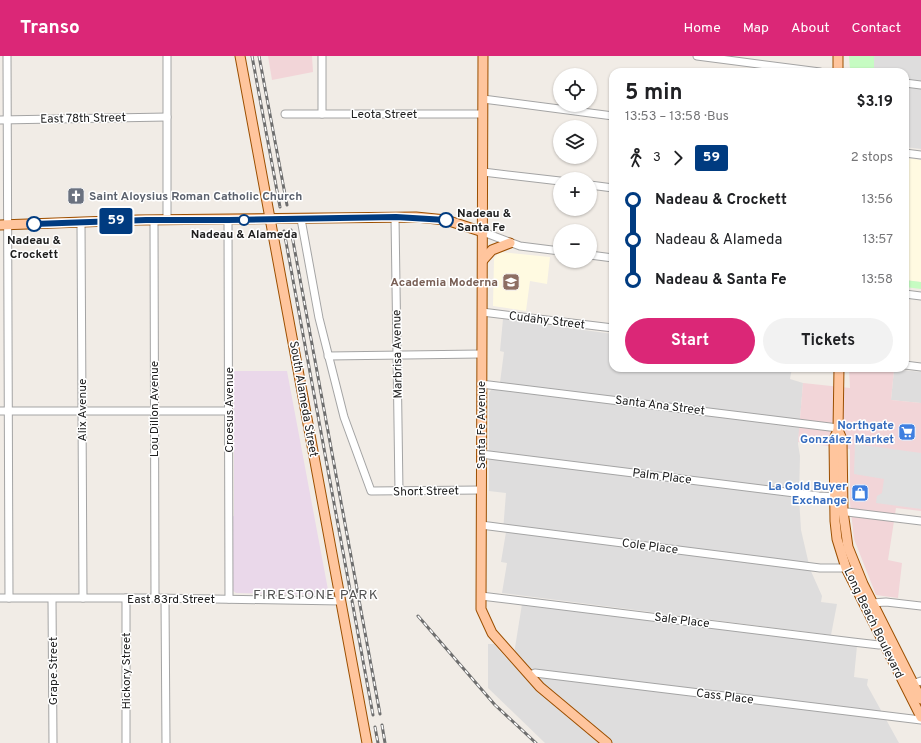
<!DOCTYPE html>
<meta charset="utf-8">
<style>
body{margin:0;font-family:Overpass,sans-serif;background:#f2f2f2;color:#202124;height:100vh;display:flex;flex-direction:column;font-size:15px;white-space:nowrap}
*{box-sizing:border-box;margin:0}
p{font-size:13px;color:#757577}
.icon{flex:none;width:22px;height:22px;fill:none;stroke:currentColor;stroke-width:2;stroke-linecap:round;stroke-linejoin:round}
.map{position:relative;flex:1;overflow:hidden}
.panel{position:absolute;left:609px;top:12px;width:300px;height:304px;display:flex;flex-direction:column;background:#fff;border-radius:12px;box-shadow:0 1px 3px #0004}
.panel>*{flex:none}
.badge{padding:0 8px;border-radius:3px;font-size:14px;line-height:26px}
.controls{position:absolute;left:553px;top:12px;display:grid;gap:8px}
.controls a{display:grid;place-items:center;width:44px;height:44px;border-radius:50%;background:#fff;box-shadow:0 1px 3px #0004;font-size:20px}
.map>.badge{position:absolute;translate:-50% -50%;box-shadow:0 0 0 2px #fff}
.legs{display:flex;align-items:center;gap:6px;height:44px;padding:0 16px;font-size:13px}
.legs p{margin-inline-start:auto}
.headline{display:flex;align-items:center;justify-content:space-between;height:68px;padding:0 16px}
h1{font-size:22px;font-weight:700;line-height:30px}
.primary-button{display:flex;gap:8px;margin-top:auto;padding:8px 16px}
.primary-button a{flex:1;height:46px;border-radius:24px;background:#db2777;color:#fff;font-size:16px;font-weight:700;line-height:46px;text-align:center}
.primary-button a+a{background:#f2f2f2;color:#202124}
ul{padding:0 16px;list-style:none}
li{display:flex;align-items:center;gap:14px;height:40px;font-size:15px}
li i{display:grid;place-items:center;width:6px;height:100%;margin:0 5px;background:currentColor}
li i::after{content:'';width:10px;height:10px;margin:-5px;border:3px solid;border-radius:50%;background:#fff}
li p{margin-inline-start:auto}
li:first-child i{background:linear-gradient(#0000 50%,currentColor 0)}
li:last-child i{background:linear-gradient(currentColor 50%,#0000 0)}
header{display:flex;align-items:center;gap:24px;box-sizing:border-box;height:56px;padding:0 20px;background:#db2777;color:#fff}
header strong{font-size:19px}
nav{display:flex;gap:22px;margin-inline-start:auto;font-size:14px}
.map>svg:first-child{display:block}
.residential{fill:#dedddd}
.commercial{fill:#f2d5d8}
.industrial{fill:#ead8ea}
.education{fill:#fffae1}
.park{fill:#c6fcc2}
.parking{fill:#e0e0e0}
.lines{fill:none;stroke-linecap:round;stroke-linejoin:round}
.minor-casing{stroke:#a4a4a4;stroke-width:9}
.major-casing{stroke:#9c4f00;stroke-width:11}
.minor{stroke:#fff;stroke-width:7}
.major{stroke:#ffc59d;stroke-width:9}
.rail-casing{stroke:#6e6e6e;stroke-width:3}
.rail{stroke:#fff;stroke-width:1.5;stroke-dasharray:4.5;stroke-linecap:butt}
.line-1-casing{stroke:#fff;stroke-width:9}
.line-1{stroke:#003b80;stroke-width:6}
.stop-1-dot{fill:#fff;stroke:#003b80;stroke-width:2}
.labels{text-anchor:middle;stroke-width:3;stroke-linejoin:round;paint-order:stroke}
.street-label{font-size:12px;fill:#202020;stroke:#fff}
.worship-label{font-size:12px;font-weight:bold;fill:#5b616d;stroke:#fff;text-anchor:start}
.stop-label{font-size:12px;font-weight:bold;fill:#202020;stroke:#fff}
.education-label{font-size:12px;font-weight:bold;fill:#785e54;stroke:#fff;text-anchor:end}
.shop-label{font-size:12px;font-weight:bold;fill:#366cbe;stroke:#fff;text-anchor:end}
.quarter-label{font-size:14px;letter-spacing:1px;fill:#535353;stroke:#fff}
</style>
<header>
<strong>Transo</strong>
<nav><a>Home</a><a>Map</a><a>About</a><a>Contact</a></nav>
</header>
<div class="map">
<svg width="921" height="687" viewBox="0 0 921 687">
<rect width="100%" height="100%" fill="#f1ece6"/>
<!-- residential -->
<g class="residential">
<polygon points="874,0 921,0 921,93 905,91 905,16 873,16"/>
<polygon points="503,263 613,278 613,312 792,312 790,323 803,327 798,388 800,400 799,441 801,474 810,513 822,540 821,546 837,548 831,579 502,537 507,507 501,506 506,476 503,475 506,437 489,435 489,337 491,334 499,334 504,296 500,295"/>
<polygon points="894,313 921,316 921,347 891,344"/>
<polygon points="522,548 857,590 854,621 868,623 867,629 899,687 545,687 488,632 488,588 494,588 507,603 514,598"/>
</g>
<!-- commercial -->
<g class="commercial">
<polygon points="268,0 312,0 313,16 272,24"/>
<polygon points="849,312 894,313 891,344 921,347 921,455 896,452 888,504 902,507 898,542 876,539 854,483 850,447 850,393 798,386 803,327 850,332"/>
</g>
<!-- industrial -->
<polygon class="industrial" points="234,315 287,315 329,539 236,537 232,534 232,460 234,460"/>
<!-- education -->
<g class="education">
<polygon points="905,102 921,104 921,226 905,224"/>
<polygon points="500,196 550,201 547,228 530,225 526,255 493,250 494,202"/>
</g>
<!-- park -->
<g class="park">
<polygon points="849,0 874,0 874,15 850,13"/>
<polygon points="905,224 921,226 921,233 905,231"/>
</g>
<!-- parking -->
<polygon class="parking" points="855,388 921,397 921,453 876,447 877,440 882,437 884,423 854,418"/>
<g class="lines">
<defs>
<g id="minor">
<polyline points="7,0 9,542"/>
<polyline points="167,0 167,164"/>
<polyline points="322,0 322,58"/>
<polyline points="697,0 820,16"/>
<polyline points="905,27 921,29"/>
<polyline points="483,43 613,60"/>
<polyline points="285,58 483,58"/>
<polyline points="0,64 167,61"/>
<polyline points="905,97 921,99"/>
<polyline points="483,116 560,125"/>
<polyline points="590,129 613,132"/>
<polyline points="395,161 399,435"/>
<polyline points="301,163 319,262 344,361 371,435 481,434"/>
<polyline points="154,164 155,542"/>
<polyline points="228,164 229,543"/>
<polyline points="81,166 83,542"/>
<polyline points="483,176 520,190 560,195"/>
<polyline points="590,199 613,202"/>
<polyline points="905,238 921,240"/>
<polyline points="482,256 613,272"/>
<polyline points="328,300 481,298"/>
<polyline points="905,309 921,311"/>
<polyline points="481,328 838,372"/>
<polyline points="0,355 229,355"/>
<polyline points="481,398 819,440 839,441"/>
<polyline points="839,455 921,465"/>
<polyline points="481,469 820,512 846,512"/>
<polyline points="481,540 853,586 879,589 883,587"/>
<polyline points="0,542 155,542 341,545"/>
<polyline points="126,542 126,687"/>
<polyline points="52,543 53,687"/>
<polyline points="165,543 166,687"/>
<polyline points="872,547 886,546 921,550"/>
<polyline points="530,619 535,617 921,664"/>
<polyline points="909,629 921,625"/>
</g>
<g id="major">
<polyline points="240,0 367,687"/>
<polyline points="483,0 481,553 492,577 540,631 607,687"/>
<polyline points="838,16 838,0"/>
<polyline points="0,169 138,164 416,161 446,164 483,176"/>
<polyline points="483,204 492,194 510,187"/>
<polyline points="839,312 838,374 842,383 843,455 848,491 863,528 921,643"/>
<polyline points="838,374 834,383 835,465 837,483 846,512 921,661"/>
</g>
</defs>
<!-- minor casing -->
<use href="#minor" class="minor-casing"/>
<!-- major casing -->
<use href="#major" class="major-casing"/>
<!-- minor -->
<use href="#minor" class="minor"/>
<!-- major -->
<use href="#major" class="major"/>
<defs>
<g id="rail">
<polyline points="252,0 280,151"/>
<polyline points="259,0 287,149"/>
<polyline points="291,174 380,658"/>
<polyline points="284,175 373,659"/>
<polyline points="418,560 495,649 536,687"/>
<polyline points="382,669 385,687"/>
<polyline points="375,671 378,687"/>
</g>
</defs>
<!-- rail casing -->
<use href="#rail" class="rail-casing"/>
<!-- rail -->
<use href="#rail" class="rail"/>
</g>
<g class="lines">
<defs>
<polyline id="line-1" points="34,168 146,164 228,164 396,161 446,164"/>
</defs>
<!-- line-1 casing -->
<use href="#line-1" class="line-1-casing"/>
<!-- line-1 -->
<use href="#line-1" class="line-1"/>
</g>
<!-- icons -->
<defs>
<symbol id="church-square" viewBox="-11 -11 22 22"><rect x="-9" y="-9" width="18" height="18" rx="4" fill="#6b7280" stroke="#fff"/><path d="M-1.2-6h2.4v3.5h3.3v2.4h-3.3V6h-2.4V-.1h-3.3v-2.4h3.3Z" fill="#fff"/></symbol>
<symbol id="school-square" viewBox="-11 -11 22 22"><rect x="-9" y="-9" width="18" height="18" rx="4" fill="#8d6e63" stroke="#fff"/><path d="M0-5L7-2L0 1L-7-2ZM-4 1L0 2.5L4 1V4Q0 6-4 4Z" fill="#fff"/></symbol>
<symbol id="supermarket-square" viewBox="-11 -11 22 22"><rect x="-9" y="-9" width="18" height="18" rx="4" fill="#3f7fe0" stroke="#fff"/><path d="M-6-5.5h2.5l.6 2H6L4.5 2H-2.5L-4.4-4H-6ZM-1.5 3.2a1.3 1.3 0 1 0 .1 0ZM3 3.2a1.3 1.3 0 1 0 .1 0Z" fill="#fff"/></symbol>
<symbol id="shop-square" viewBox="-11 -11 22 22"><rect x="-9" y="-9" width="18" height="18" rx="4" fill="#3f7fe0" stroke="#fff"/><path d="M-5-2.5h2.3a2.7 3.5 0 0 1 5.4 0H5L5.5 6h-11ZM-1.5-2.5h3a1.5 2.3 0 0 0-3 0Z" fill="#fff"/></symbol>
</defs>
<g fill-rule="evenodd">
<use href="#church-square" x="66" y="130" width="20" height="20"/>
<use href="#school-square" x="501" y="216" width="20" height="20"/>
<use href="#supermarket-square" x="897" y="366" width="20" height="20"/>
<use href="#shop-square" x="850" y="427" width="20" height="20"/>
</g>
<!-- markers -->
<g class="stop-1-dot">
<circle cx="244" cy="164" r="5"/>
<circle cx="446" cy="164" r="7"/>
<circle cx="34" cy="168" r="7"/>
</g>
<g class="labels">
<!-- street labels -->
<g class="street-label">
<text x="384" y="62">Leota Street</text>
<text transform="translate(83 62) rotate(-1)" y="4">East 78th Street</text>
<text transform="translate(547 264) rotate(7)" y="4">Cudahy Street</text>
<text transform="translate(397 298) rotate(-91)" y="4">Marbrisa Avenue</text>
<text transform="translate(304 343) rotate(80)" y="4">South Alameda Street</text>
<text transform="translate(660 349) rotate(7)" y="4">Santa Ana Street</text>
<text transform="translate(154 353) rotate(-90)" y="4">Lou Dillon Avenue</text>
<text transform="translate(82 354) rotate(-90)" y="4">Alix Avenue</text>
<text transform="translate(229 354) rotate(-90)" y="4">Croesus Avenue</text>
<text transform="translate(481 369) rotate(-90)" y="4">Santa Fe Avenue</text>
<text transform="translate(662 420) rotate(7)" y="4">Palm Place</text>
<text transform="translate(426 435) rotate(-1)" y="4">Short Street</text>
<text transform="translate(650 490) rotate(7)" y="4">Cole Place</text>
<text x="171" y="547">East 83rd Street</text>
<text transform="translate(682 564) rotate(7)" y="4">Sale Place</text>
<text transform="translate(874 567) rotate(64)" y="4">Long Beach Boulevard</text>
<text transform="translate(53 615) rotate(-90)" y="4">Grape Street</text>
<text transform="translate(126 615) rotate(-90)" y="4">Hickory Street</text>
<text transform="translate(725 640) rotate(7)" y="4">Cass Place</text>
</g>
<!-- worship labels -->
<g class="worship-label">
<text x="89" y="144">Saint Aloysius Roman Catholic Church</text>
</g>
<!-- stop labels -->
<g class="stop-label">
<text x="457" y="161" text-anchor="start">Nadeau &amp;<tspan x="457" dy="14">Santa Fe</tspan></text>
<text x="244" y="182">Nadeau &amp; Alameda</text>
<text x="34" y="188">Nadeau &amp;<tspan x="34" dy="14">Crockett</tspan></text>
</g>
<!-- education labels -->
<g class="education-label">
<text x="498" y="230">Academia Moderna</text>
</g>
<!-- shop labels -->
<g class="shop-label">
<text x="894" y="373">Northgate<tspan x="894" dy="14">González Market</tspan></text>
<text x="847" y="434">La Gold Buyer<tspan x="847" dy="14">Exchange</tspan></text>
</g>
<!-- quarter labels -->
<g class="quarter-label">
<text x="316" y="543">FIRESTONE PARK</text>
</g>
</g>
</svg>
<div class="controls">
<a><svg class="icon" aria-label="locate" viewBox="0 0 24 24"><circle cx="12" cy="12" r="6"/><path d="M12 2v4M12 18v4M2 12h4M18 12h4"/></svg></a>
<a><svg class="icon" aria-label="layers" viewBox="0 0 24 24"><path d="M12 4l9 5-9 5-9-5zM3 14l9 5 9-5"/></svg></a>
<a>+</a>
<a>−</a>
</div>
<b class="badge" style="left:116px;top:165px;background:#003b80;color:#fff">59</b>
<section class="panel">
<div class="headline"><div><h1>5 min</h1><p>13:53 – 13:58 · Bus</p></div><b>$3.19</b></div>
<div class="legs"><svg class="icon" aria-label="walk" viewBox="0 0 24 24"><circle cx="13" cy="4" r="2"/><path d="M13 8l-2 6 4 7M11 14l-3 7M7 12l3-4h3l4 4"/></svg>3<svg class="icon" aria-label="forward" viewBox="0 0 24 24"><path d="M9 5l7 7-7 7"/></svg><b class="badge" style="background:#003b80;color:#fff">59</b><p>2 stops</p></div>
<ul>
<li><i style="color:#003b80"></i><b>Nadeau &amp; Crockett</b><p>13:56</p></li>
<li><i style="color:#003b80"></i><span>Nadeau &amp; Alameda</span><p>13:57</p></li>
<li><i style="color:#003b80"></i><b>Nadeau &amp; Santa Fe</b><p>13:58</p></li>
</ul>
<div class="primary-button"><a>Start</a><a>Tickets</a></div>
</section>
</div>
